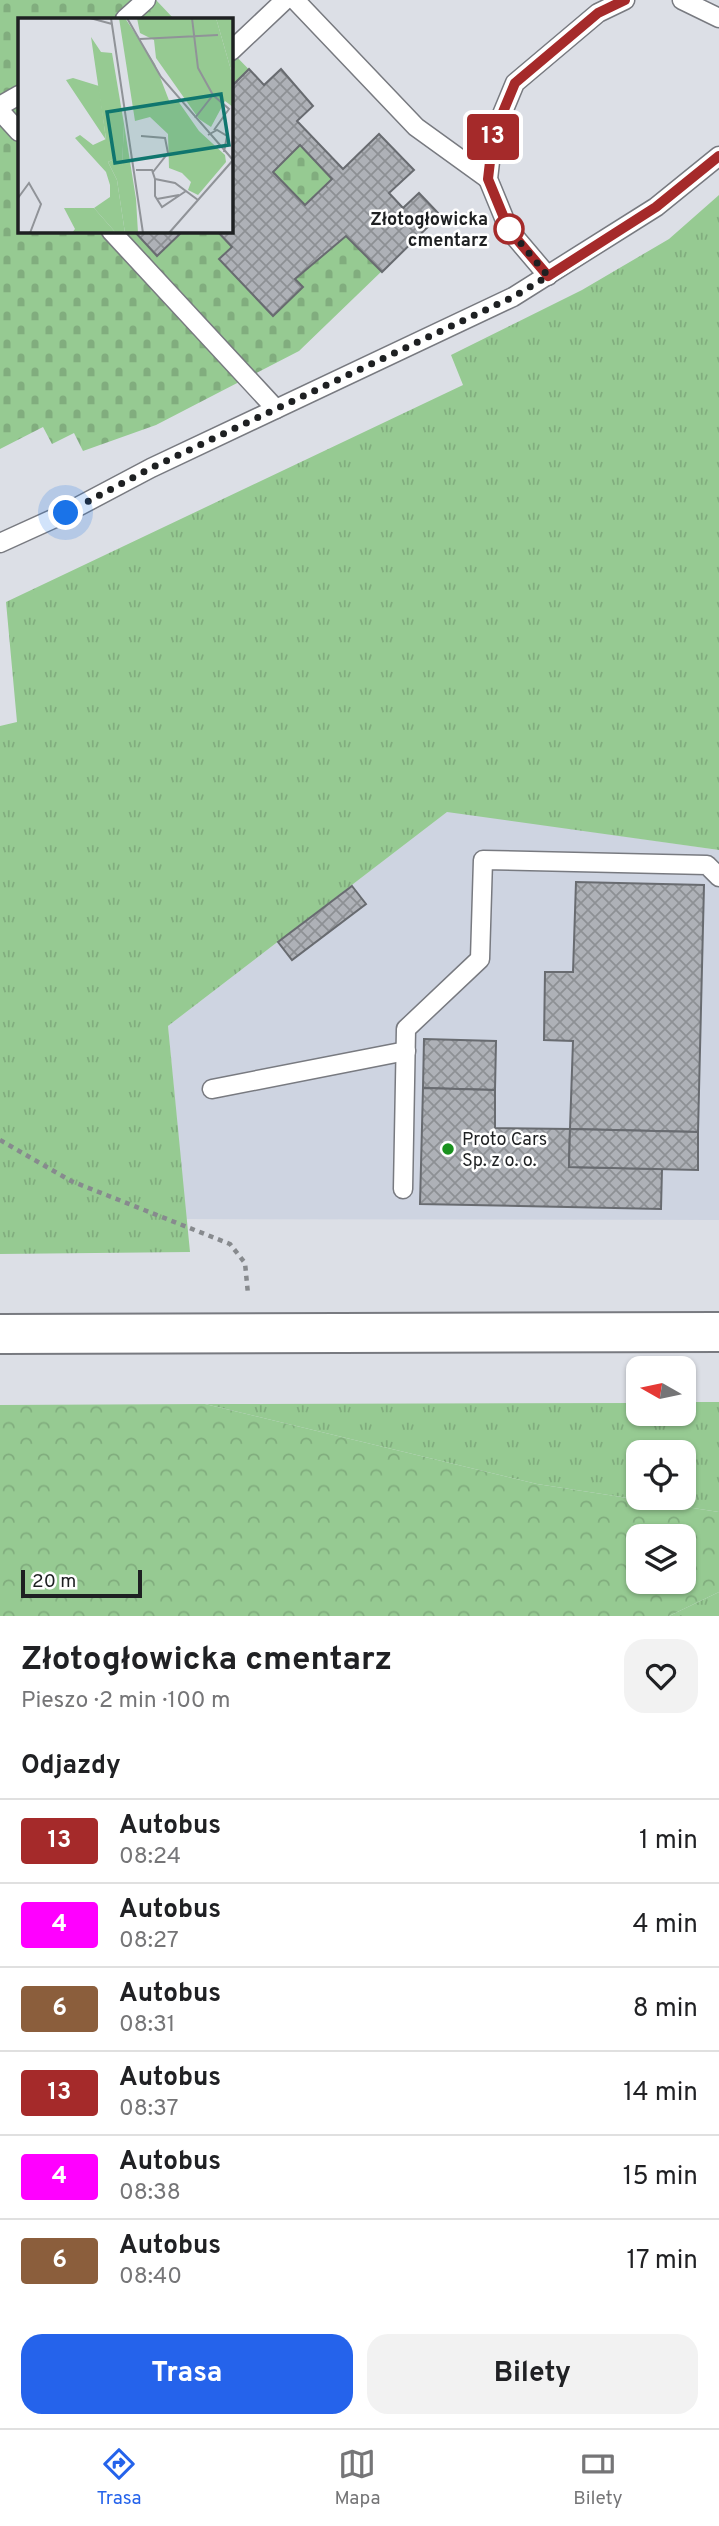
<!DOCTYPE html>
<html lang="pl">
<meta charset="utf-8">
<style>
body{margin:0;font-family:Overpass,sans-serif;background:#f2f2f2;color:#202124;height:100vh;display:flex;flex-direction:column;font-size:26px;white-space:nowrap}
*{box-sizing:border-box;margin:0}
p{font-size:23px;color:#757577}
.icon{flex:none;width:38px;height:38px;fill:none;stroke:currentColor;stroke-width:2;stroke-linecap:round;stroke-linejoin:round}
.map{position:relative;height:1616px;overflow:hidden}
.side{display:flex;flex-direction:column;background:#fff;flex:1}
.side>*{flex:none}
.badge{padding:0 14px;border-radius:5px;font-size:24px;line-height:46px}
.needle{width:46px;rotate:279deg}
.fabs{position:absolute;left:626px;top:1356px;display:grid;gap:14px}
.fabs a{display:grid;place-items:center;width:70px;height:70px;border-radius:14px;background:#fff;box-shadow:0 2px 5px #0004;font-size:35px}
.scale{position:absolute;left:21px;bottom:18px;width:121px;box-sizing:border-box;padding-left:7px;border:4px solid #1e2022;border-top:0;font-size:19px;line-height:24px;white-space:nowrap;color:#1e2022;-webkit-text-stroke:5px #fff;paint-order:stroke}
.you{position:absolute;width:35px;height:35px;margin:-18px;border:5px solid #fff;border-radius:50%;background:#1a73e8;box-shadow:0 0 0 10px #1a73e833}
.map>.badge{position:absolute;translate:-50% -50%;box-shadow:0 0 0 4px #fff}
h2{padding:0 21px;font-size:26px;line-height:63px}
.round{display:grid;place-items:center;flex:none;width:74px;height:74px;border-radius:21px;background:#f2f2f2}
.overview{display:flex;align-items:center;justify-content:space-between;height:119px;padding:0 21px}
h1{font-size:33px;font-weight:700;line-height:52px}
.primary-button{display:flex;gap:14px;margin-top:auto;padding:14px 21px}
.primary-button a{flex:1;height:80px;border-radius:21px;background:#2563eb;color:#fff;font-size:28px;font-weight:700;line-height:80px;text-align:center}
.primary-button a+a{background:#f2f2f2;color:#202124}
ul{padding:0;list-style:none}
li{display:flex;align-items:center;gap:21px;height:84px;padding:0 21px;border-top:2px solid #e0e0e0}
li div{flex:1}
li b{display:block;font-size:26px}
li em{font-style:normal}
li .badge{min-width:77px;font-weight:700;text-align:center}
.tabs{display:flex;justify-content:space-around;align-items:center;height:98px;border-top:2px solid #e0e0e0;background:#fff;font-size:19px;color:#757577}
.tabs a{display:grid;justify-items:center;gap:4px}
.tabs .active{color:#2563eb}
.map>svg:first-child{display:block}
.built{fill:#ced4e1}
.grass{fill:url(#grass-tufts);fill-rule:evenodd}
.forest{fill:url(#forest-crowns);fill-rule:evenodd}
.cemetery{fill:url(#cemetery-stones)}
.building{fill:url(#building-cross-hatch);stroke:#686b70;stroke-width:2;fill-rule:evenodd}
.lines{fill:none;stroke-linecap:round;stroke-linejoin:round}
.lane-casing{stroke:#787a80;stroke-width:21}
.secondary-casing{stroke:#787a80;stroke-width:42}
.path{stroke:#878a8e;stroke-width:4.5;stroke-dasharray:5 5;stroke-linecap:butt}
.lane{stroke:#fff;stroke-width:18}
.secondary{stroke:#fff;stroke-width:38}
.line-casing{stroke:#fff;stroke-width:16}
.line{stroke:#a52a2a;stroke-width:10}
.walk{stroke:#1e2022;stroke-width:7;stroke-dasharray:0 12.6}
.stop-dot{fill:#fff;stroke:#a52a2a;stroke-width:3.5}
.poi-dot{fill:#19911e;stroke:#fff;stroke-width:2.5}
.labels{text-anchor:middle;stroke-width:5;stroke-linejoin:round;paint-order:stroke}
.stop-label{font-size:18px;font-weight:bold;fill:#1e2022;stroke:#fff;text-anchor:end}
.poi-label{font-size:18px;fill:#1e2022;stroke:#fff;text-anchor:start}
.inset-road{fill:none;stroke:#909398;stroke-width:2}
.view{fill:#0f766e;fill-opacity:0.15;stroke:#0f766e;stroke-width:3.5}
.inset-edge{fill:none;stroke:#1e2022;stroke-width:3.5}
</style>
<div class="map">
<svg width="719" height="1616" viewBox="0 0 719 1616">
<defs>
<pattern id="grass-tufts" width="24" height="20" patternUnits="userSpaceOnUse" patternTransform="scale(1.75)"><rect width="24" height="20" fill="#96ca92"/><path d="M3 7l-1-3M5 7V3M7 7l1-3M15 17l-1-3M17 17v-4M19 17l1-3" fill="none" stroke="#81ad7e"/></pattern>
<pattern id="forest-crowns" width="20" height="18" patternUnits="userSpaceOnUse" patternTransform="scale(1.75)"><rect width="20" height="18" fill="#96ca92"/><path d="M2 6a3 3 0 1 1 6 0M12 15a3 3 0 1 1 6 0" fill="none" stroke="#81ad7e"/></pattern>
<pattern id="cemetery-stones" width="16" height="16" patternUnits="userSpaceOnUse" patternTransform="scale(1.75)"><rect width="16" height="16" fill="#96ca92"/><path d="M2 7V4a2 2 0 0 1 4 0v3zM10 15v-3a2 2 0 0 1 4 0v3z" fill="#81ad7e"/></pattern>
<pattern id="building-cross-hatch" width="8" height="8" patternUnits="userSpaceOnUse" patternTransform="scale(1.75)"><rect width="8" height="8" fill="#aeb1b7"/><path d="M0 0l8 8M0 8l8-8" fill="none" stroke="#8d9094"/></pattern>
</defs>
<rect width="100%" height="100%" fill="#dcdfe6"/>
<!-- built -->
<polygon class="built" points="448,811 719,850 719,1220 186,1219 168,1026"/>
<!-- grass -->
<g class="grass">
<polygon points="719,195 719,850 447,812 168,1026 190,1252 0,1254 0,726 17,722 6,602 463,385 451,355 582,290 669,239"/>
<path d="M 684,1402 L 719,1402 L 719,1512 L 537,1484 L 205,1404 L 639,1403 L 639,1414 L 684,1414 ZM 639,1452 L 684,1452 L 684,1498 L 639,1498 Z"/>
<polygon points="719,1592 719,1616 669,1616"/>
</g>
<!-- forest -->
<path class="forest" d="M 205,1404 L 537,1484 L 719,1512 L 719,1592 L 669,1616 L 0,1616 L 0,1405 ZM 639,1536 L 684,1536 L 684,1582 L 639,1582 Z"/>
<!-- cemetery -->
<polygon class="cemetery" points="0,0 156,0 174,19 19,19 19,231 231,231 231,51 264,85 281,69 313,106 297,121 343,169 379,134 414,170 389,193 403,207 419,193 440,215 299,351 156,425 83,451 74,433 52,444 43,427 0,449"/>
<!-- building -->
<g class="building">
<path d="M 249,69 L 264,85 L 281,69 L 313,106 L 297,121 L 343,169 L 379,134 L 414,170 L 389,193 L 403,208 L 419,193 L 440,215 L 382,272 L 346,236 L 295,279 L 303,287 L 273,316 L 219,259 L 232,247 L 217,231 L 231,231 L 231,87 ZM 300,145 L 332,179 L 305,205 L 273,172 Z"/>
<polygon points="134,231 183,231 157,256"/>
<polygon points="576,882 704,885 698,1132 570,1129 573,1041 544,1040 545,972 573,972"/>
<polygon points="352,886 366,904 292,960 278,942"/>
<polygon points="424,1039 496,1041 495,1090 423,1088"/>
<polygon points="423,1088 495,1090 495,1128 570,1129 569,1167 662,1169 661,1209 420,1204"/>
<polygon points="570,1129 698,1132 698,1170 569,1167"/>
</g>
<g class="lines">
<defs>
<g id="lane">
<polyline points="295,0 416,127 488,179"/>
<polyline points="682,0 719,18"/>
<polyline points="125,19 146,0"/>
<polyline points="231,51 285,0"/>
<polyline points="0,106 19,95"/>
<polyline points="0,111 19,132"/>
<polyline points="111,231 276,409"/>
<polyline points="548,276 509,230 488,179 493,136 515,83 598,13 625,0"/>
<polyline points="0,543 66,513 151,468 513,297 656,207 719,156"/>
<polyline points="212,1089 406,1051"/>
<polyline points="403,1189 406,1029 480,959 483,860 707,865 719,877"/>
</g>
<polyline id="secondary" points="0,1334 719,1332"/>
</defs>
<!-- lane casing -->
<use href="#lane" class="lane-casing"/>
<!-- secondary casing -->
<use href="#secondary" class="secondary-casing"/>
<!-- path -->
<polyline class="path" points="0,1140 71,1181 230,1244 245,1263 248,1294"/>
<!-- lane -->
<use href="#lane" class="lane"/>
<!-- secondary -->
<use href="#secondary" class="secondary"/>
</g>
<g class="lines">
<defs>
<polyline id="line" points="625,0 598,13 515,83 493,136 488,179 509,230 548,276 656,207 719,156"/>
</defs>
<!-- line casing -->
<use href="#line" class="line-casing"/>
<!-- line -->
<use href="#line" class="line"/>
<!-- walk -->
<polyline class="walk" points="66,513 151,468 513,297 548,276 509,229"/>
</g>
<!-- markers -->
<circle class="stop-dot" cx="509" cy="229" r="14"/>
<circle class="poi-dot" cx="448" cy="1149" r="7"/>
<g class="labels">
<!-- stop labels -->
<g class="stop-label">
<text x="488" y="225">Złotogłowicka<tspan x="488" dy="21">cmentarz</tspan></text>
</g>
<!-- poi labels -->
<g class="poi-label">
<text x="462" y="1145">Proto Cars<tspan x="462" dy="21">Sp. z o. o.</tspan></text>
</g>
</g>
<!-- overview -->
<g transform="translate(18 18)">
<rect width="215" height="215" fill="#dcdfe6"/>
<path d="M 101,0 L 107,0 L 137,46 L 152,85 L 160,83 L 181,113 L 207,137 L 208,144 L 180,177 L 170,172 L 173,164 L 164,155 L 151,150 L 150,116 L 132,99 L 117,103 ZM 55,60 L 81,68 L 88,122 L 48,62 ZM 106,106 L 118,181 L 120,215 L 107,215 L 99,162 L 90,144 L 96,141 L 104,148 ZM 46,190 L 76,190 L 98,215 L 54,215 L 57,211 Z" fill="#96ca92"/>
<path d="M 198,0 L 215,0 L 215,59 ZM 73,19 L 83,34 L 94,35 L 106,106 L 104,149 L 96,141 L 90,144 L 99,162 L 107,215 L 98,215 L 76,190 L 92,179 L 92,167 L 88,154 L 57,120 L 62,117 L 75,127 L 88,121 Z" fill="#96ca92"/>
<path d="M 119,0 L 198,0 L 215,59 L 215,89 L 207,83 L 193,109 L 181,101 L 138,40 L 136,22 L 122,15 Z" fill="#96ca92"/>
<path class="inset-road" d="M 72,0 L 94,6M 93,0 L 125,215M 109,0 L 143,59 L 215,142M 174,0 L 180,50 L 195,77 L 211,91 L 196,112M 122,21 L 200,17M 177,100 L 195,77M 190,117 L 199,112 L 209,118 L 206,134M 123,118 L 147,120 L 150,135 L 135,154M 118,152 L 134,152 L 137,161M 168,173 L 144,189 L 137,178 L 137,161 L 157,165 L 180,182M 0,180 L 11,165 L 23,186 L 12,215M 139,181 L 161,177M 151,215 L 216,141"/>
<path class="view" d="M 203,76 L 211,127 L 97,145 L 89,94 Z"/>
<rect width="215" height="215" class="inset-edge"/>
</g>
</svg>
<div class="fabs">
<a><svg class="needle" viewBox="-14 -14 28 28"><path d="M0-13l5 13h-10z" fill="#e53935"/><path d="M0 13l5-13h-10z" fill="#757577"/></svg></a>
<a><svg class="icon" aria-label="locate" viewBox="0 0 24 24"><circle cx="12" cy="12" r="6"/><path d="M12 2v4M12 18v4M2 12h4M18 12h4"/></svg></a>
<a><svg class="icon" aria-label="layers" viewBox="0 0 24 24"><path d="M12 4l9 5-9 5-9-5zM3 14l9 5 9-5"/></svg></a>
</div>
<div class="scale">20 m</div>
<div class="you" style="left:66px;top:513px"></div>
<b class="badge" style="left:493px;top:137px;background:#a52a2a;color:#fff">13</b>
</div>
<section class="side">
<div class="overview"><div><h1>Złotogłowicka cmentarz</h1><p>Pieszo · 2 min · 100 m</p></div><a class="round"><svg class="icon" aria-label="heart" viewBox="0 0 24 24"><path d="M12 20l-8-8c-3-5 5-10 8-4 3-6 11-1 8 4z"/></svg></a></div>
<h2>Odjazdy</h2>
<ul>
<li><span class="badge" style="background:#a52a2a;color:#fff">13</span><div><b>Autobus</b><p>08:24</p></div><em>1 min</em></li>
<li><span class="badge" style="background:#f0f;color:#fff">4</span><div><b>Autobus</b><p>08:27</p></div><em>4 min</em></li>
<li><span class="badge" style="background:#8b5e3c;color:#fff">6</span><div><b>Autobus</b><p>08:31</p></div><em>8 min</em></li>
<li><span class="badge" style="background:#a52a2a;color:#fff">13</span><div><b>Autobus</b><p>08:37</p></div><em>14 min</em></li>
<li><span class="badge" style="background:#f0f;color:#fff">4</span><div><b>Autobus</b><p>08:38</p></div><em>15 min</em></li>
<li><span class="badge" style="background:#8b5e3c;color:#fff">6</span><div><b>Autobus</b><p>08:40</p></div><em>17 min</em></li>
</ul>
<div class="primary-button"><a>Trasa</a><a>Bilety</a></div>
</section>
<nav class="tabs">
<a class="active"><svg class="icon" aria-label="directions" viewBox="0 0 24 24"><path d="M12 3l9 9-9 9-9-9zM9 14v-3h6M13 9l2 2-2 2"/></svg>Trasa</a>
<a><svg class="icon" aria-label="map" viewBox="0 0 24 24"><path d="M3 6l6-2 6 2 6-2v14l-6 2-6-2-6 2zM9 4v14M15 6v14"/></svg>Mapa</a>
<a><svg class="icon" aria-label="tickets" viewBox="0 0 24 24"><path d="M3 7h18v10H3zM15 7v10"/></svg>Bilety</a>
</nav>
